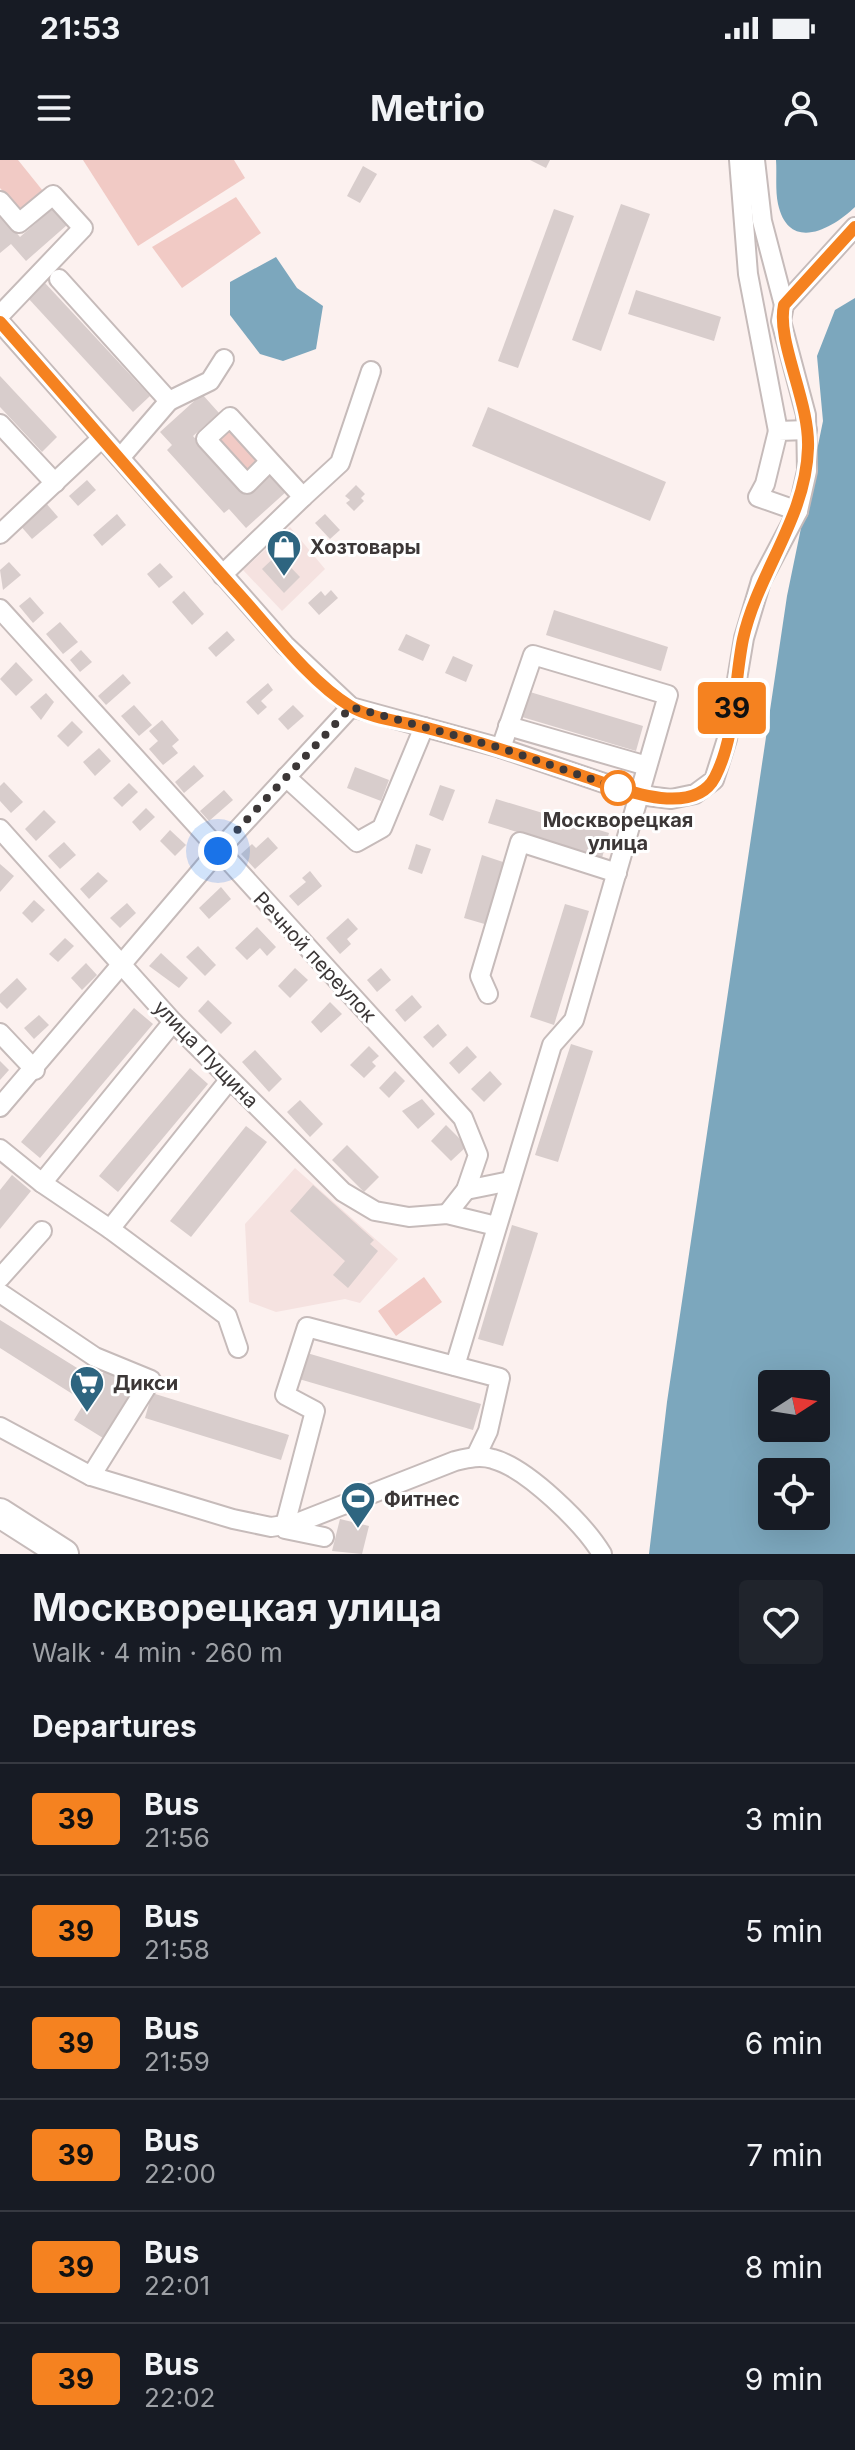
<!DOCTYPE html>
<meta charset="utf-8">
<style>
body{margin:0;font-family:Inter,sans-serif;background:#20242c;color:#f1f3f6;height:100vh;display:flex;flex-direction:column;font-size:30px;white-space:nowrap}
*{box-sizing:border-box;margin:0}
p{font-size:26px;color:#9ea1a6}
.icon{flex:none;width:44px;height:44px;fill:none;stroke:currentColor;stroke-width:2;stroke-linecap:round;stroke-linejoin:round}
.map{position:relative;height:1394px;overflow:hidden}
.side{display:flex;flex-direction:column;background:#171b24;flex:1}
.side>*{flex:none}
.badge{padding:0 16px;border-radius:6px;font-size:28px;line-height:52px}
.needle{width:52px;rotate:78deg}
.tools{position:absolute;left:758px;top:1210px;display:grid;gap:16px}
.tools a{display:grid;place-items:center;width:72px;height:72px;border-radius:8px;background:#171b24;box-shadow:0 8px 32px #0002;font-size:40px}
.you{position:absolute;width:40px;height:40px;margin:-20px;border:6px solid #fff;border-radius:50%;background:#1a73e8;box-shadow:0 0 0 12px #1a73e833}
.map>.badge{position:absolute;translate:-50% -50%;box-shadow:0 0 0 4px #fff}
h2{padding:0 32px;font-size:30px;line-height:72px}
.round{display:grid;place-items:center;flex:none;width:84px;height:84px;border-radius:8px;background:#20242c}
.headline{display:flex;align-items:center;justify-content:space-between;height:136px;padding:0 32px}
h1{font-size:38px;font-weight:700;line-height:60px}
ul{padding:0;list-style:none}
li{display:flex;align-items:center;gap:24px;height:112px;padding:0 32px;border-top:2px solid #363941}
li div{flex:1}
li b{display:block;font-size:30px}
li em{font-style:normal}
li .badge{min-width:88px;font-weight:700;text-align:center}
.status{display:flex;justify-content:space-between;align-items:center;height:56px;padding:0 40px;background:#171b24;direction:ltr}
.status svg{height:22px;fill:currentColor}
header{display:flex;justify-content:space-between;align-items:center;height:104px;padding:0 32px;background:#171b24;font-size:36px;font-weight:700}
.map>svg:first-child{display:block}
.built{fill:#f5e2e0}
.green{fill:#f1cac5}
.water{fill:#7ca7bd;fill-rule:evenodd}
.building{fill:#d8cdcc}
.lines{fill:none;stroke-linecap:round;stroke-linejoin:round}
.minor-casing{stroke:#c6bbba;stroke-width:22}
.highway-casing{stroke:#c6bbba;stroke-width:32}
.minor{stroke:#fff;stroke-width:18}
.highway{stroke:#fff;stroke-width:28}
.line-casing{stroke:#fff;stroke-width:18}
.line{stroke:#f58220;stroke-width:12}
.walk{stroke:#3c3737;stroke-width:8;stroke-dasharray:0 14.4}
.stop-dot{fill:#fff;stroke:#f58220;stroke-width:4}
.labels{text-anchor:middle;stroke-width:6;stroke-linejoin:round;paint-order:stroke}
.poi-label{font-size:20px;font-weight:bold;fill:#3c3737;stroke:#fff;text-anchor:start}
.stop-label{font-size:20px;font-weight:bold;fill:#3c3737;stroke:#fff}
.street-label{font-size:20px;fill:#3c3737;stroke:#fff}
</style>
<div class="status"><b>21:53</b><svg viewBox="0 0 49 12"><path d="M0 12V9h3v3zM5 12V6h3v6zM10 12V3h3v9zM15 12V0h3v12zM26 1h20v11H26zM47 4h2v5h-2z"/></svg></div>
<header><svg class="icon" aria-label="menu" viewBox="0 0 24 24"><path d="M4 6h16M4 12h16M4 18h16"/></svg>Metrio<svg class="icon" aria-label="person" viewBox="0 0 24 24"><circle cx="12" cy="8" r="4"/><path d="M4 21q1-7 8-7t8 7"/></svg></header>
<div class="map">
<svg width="855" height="1394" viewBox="0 0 855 1394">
<rect width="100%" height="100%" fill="#fcf1ef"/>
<!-- built -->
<g class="built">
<polygon points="290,367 325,409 282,451 243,410"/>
<polygon points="295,1008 398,1099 360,1143 345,1139 276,1152 249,1142 245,1064"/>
</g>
<!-- green -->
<g class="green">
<polygon points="0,0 18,0 43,31 20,52 0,28"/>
<polygon points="83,0 234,0 245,18 138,86"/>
<polygon points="236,37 261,73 182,128 152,87"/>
<polygon points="230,268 261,304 246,318 214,281"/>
<polygon points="424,1117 442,1142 396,1176 378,1151"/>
</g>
<!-- water -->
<g class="water">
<path d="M 776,0 L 855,0 L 855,47 C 832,69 789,93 778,44 C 775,30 777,14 776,0 Z"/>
<polygon points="276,97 297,128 323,146 316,189 283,201 260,194 230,155 230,122"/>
<path d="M 855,138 L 855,1394 L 649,1394 L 667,1242 L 787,436 L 823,261 L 817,196 L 835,150 ZM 772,1224 L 816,1224 L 816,1268 L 772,1268 ZM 772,1312 L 816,1312 L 816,1356 L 772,1356 Z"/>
</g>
<!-- building -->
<g class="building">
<polygon points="530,0 550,0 546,8"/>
<polygon points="363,6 377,14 360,43 347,36"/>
<polygon points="621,44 650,54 601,191 572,180"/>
<polygon points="52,49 67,65 26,101 11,84 0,93 0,54 20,77"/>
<polygon points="554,49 574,56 518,208 498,201"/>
<polygon points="45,123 150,236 133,252 28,138"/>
<polygon points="636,130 721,157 714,181 628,154"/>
<polygon points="0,216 57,277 42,292 0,247"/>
<polygon points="202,234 219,253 193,276 246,335 271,313 287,331 246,368 229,349 224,353 167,290 172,285 160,272"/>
<polygon points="488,247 666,322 650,361 472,286"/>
<polygon points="87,320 96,330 78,346 69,336"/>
<polygon points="356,325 365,334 361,338 364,341 354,351 346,343 350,340 345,336"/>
<polygon points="45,342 58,357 32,379 19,364"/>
<polygon points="117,354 126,365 102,386 93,375"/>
<polygon points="325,354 340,370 330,379 315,363"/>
<polygon points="278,394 300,417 284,433 262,409"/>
<polygon points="9,402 21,415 3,430 0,410"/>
<polygon points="160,403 173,417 159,428 147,414"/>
<polygon points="331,430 338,438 319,455 308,443 321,431 325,436"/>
<polygon points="184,431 204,454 192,465 172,442"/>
<polygon points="30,437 44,453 33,463 19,446"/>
<polygon points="554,450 668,487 661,511 546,475"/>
<polygon points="60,462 78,482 63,494 46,474"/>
<polygon points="227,471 235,480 216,497 208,488"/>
<polygon points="406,474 430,485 423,501 398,490"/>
<polygon points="81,490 92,502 80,512 70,500"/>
<polygon points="453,496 473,505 466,522 445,513"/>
<polygon points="16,502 33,520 16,536 0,519"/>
<polygon points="123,514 131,523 106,545 98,536"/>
<polygon points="268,523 273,530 261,541 267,547 258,555 246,542"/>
<polygon points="530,532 643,566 636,591 522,557"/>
<polygon points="46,533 54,542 41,560 30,547"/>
<polygon points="134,545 152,565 139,576 121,556"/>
<polygon points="293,545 304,556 288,570 278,559"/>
<polygon points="162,560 179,580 172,586 178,593 163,605 149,589 158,581 149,571"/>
<polygon points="72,561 83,572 68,587 57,576"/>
<polygon points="99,588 111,601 95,616 83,602"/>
<polygon points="194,605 204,616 184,633 175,622"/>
<polygon points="355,607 389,620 381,641 347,628"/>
<polygon points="4,622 23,642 11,653 0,641 0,626"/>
<polygon points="129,623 138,632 122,647 113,638"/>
<polygon points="440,625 455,630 443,661 429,655"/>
<polygon points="224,630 233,640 209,661 200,651"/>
<polygon points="496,639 609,673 602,698 488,663"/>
<polygon points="146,648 155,657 140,671 132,662"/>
<polygon points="44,650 56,662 36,681 25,669"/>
<polygon points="170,670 186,685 175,696 160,681"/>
<polygon points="268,677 278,688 255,709 241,694 252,684 256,688"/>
<polygon points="64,682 76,695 60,709 48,696"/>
<polygon points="416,684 431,689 422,714 408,709"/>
<polygon points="482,695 506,703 488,765 464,758"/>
<polygon points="0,704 14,716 0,732"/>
<polygon points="310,711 322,726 298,746 289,736 306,722 302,718"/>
<polygon points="98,712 108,721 89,739 80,729"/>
<polygon points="221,727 231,739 209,759 199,748"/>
<polygon points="34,740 45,750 32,763 22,753"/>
<polygon points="127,743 136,753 120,768 110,758"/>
<polygon points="565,744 589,751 554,865 530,857"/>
<polygon points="348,758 358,769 347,779 351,784 340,794 326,778"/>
<polygon points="257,767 276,787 267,796 260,788 247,800 235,788"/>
<polygon points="65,778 74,786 58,802 49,794"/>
<polygon points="198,786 216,805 205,816 186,797"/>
<polygon points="161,793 188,818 179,828 149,806"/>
<polygon points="86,803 97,815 82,830 71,818"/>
<polygon points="295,808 308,820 290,838 278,826"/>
<polygon points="381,808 391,820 377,832 367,820"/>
<polygon points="17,818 27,829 7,849 0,842 0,834"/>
<polygon points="412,835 422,847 405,862 395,850"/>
<polygon points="208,840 232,863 221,874 198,851"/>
<polygon points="330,842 342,854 321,873 311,862"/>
<polygon points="134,848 153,864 40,998 21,982"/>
<polygon points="39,855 49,865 34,879 24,868"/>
<polygon points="438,864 447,875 433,888 423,877"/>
<polygon points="571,884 593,891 558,1002 535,995"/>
<polygon points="369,886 379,896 372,902 376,906 364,918 350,905"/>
<polygon points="467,886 477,897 459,914 449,903"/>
<polygon points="255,890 282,919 269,932 242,902"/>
<polygon points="0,901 9,910 0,920"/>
<polygon points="190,908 208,924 118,1032 99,1016"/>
<polygon points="395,911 405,921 389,938 379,928"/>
<polygon points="490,911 502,924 484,942 471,929"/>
<polygon points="422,939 435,954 418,969 402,951"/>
<polygon points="300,940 323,964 310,977 287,952"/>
<polygon points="446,965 467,986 451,1001 431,981"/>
<polygon points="246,966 267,982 191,1077 170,1061"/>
<polygon points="347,985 379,1017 364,1032 332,1000"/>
<polygon points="12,1015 31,1031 0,1069 0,1030"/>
<polygon points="313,1025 374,1080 370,1084 378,1091 348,1128 333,1115 345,1101 290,1051"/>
<polygon points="512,1065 538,1073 503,1186 478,1179"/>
<polygon points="0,1160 98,1221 106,1208 135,1227 103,1278 74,1260 85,1242 0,1188"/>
<polygon points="307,1193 481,1244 473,1270 299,1219"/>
<polygon points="152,1233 289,1275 281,1300 145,1258"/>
<polygon points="340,1359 369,1366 362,1394 332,1391"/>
</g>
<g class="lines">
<defs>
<g id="minor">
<polyline points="739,0 748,114 778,271"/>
<polyline points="755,0 762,61 784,145"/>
<polyline points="0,41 19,63 53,35 83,68 0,155"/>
<polyline points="59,119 169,241 120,298"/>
<polyline points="0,162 285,485 351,547 501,588 639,635 671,639 695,634 714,620 727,579 744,478 761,421 798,351 807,311 806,255 781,161 784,145 855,67"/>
<polyline points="169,241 210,221 224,199"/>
<polyline points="0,264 55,323"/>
<polyline points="303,337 340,303 371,211"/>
<polyline points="798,351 758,337 765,324 778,271 807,270"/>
<polyline points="0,374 102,278"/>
<polyline points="222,415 303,337 270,301 247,324 206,279 230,257 270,301"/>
<polyline points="0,449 463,958 478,995 466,1030 447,1054"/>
<polyline points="508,566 647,606"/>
<polyline points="286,617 357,682 382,668 424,567"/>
<polyline points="0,669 173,862 343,1032 375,1051 409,1057 447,1054 496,1066"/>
<polyline points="488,834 480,816 520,682 617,713"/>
<polyline points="0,873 35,910"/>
<polyline points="0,947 218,691 351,547"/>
<polyline points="0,989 42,1023 173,862"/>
<polyline points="42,1023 110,1069 227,1156 238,1188"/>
<polyline points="466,1030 510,1021"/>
<polyline points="110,1069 230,919"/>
<polyline points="0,1118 42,1071"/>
<polyline points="0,1133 95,1197 151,1220 91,1316"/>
<polyline points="455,1206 552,885 574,860 668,535 533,495 501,588"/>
<path d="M 0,1267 L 91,1316 L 233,1359 L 271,1367 L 297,1363 L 455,1301 C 468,1298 480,1295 493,1299 C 527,1308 584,1364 602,1394"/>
<polyline points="285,1365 315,1251 285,1235 307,1167 500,1218 488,1271 476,1296"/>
<polyline points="285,1369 324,1377"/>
</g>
<polyline id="highway" points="0,1353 64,1394"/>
</defs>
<!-- minor casing -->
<use href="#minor" class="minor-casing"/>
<!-- highway casing -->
<use href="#highway" class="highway-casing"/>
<!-- minor -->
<use href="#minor" class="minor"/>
<!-- highway -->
<use href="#highway" class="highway"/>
</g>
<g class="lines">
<defs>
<path id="line" d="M 0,162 C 79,251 156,342 236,431 C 269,467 309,521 350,546 C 371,559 407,562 431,569 C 485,583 538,601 592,619 C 623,630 694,658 715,617 C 736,576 734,523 743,479 C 758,412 806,358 808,288 C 810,242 776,181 784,145 L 855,67"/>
</defs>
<!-- line casing -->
<use href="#line" class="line-casing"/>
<!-- line -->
<use href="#line" class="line"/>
<!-- walk -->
<polyline class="walk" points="218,691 351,547 501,588 626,631 618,628"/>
</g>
<!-- icons -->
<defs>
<symbol id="shop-pin" viewBox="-11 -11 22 30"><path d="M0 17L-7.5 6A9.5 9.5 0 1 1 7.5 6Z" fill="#2e6580" stroke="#fff"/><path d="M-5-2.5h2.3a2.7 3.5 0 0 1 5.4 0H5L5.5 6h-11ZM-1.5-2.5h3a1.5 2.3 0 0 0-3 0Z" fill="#fff"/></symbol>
<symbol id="supermarket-pin" viewBox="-11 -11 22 30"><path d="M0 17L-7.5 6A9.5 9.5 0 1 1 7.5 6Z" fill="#2e6580" stroke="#fff"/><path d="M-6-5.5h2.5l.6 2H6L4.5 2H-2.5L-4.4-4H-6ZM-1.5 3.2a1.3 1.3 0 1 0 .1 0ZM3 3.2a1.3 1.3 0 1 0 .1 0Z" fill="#fff"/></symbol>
<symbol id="stadium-pin" viewBox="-11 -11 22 30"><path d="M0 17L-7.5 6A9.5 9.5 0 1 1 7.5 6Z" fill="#2e6580" stroke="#fff"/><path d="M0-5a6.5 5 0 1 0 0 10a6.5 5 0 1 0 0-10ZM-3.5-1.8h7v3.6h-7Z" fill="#fff"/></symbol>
</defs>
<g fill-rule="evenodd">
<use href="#shop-pin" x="264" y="367" width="40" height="54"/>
<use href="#supermarket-pin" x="67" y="1203" width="40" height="54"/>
<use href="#stadium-pin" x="338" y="1319" width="40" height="54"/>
</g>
<!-- markers -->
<circle class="stop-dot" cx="618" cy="628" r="16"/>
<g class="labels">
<!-- poi labels -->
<g class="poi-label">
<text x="310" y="394">Хозтовары</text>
<text x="113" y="1230">Дикси</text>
<text x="384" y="1346">Фитнес</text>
</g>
<!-- stop labels -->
<g class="stop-label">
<text x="618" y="667">Москворецкая<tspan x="618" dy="23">улица</tspan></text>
</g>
<!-- street labels -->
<g class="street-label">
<text transform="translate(315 797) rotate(47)" y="7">Речной переулок</text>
<text transform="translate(206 894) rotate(46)" y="7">улица Пущина</text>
</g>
</g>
</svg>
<div class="tools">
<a><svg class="needle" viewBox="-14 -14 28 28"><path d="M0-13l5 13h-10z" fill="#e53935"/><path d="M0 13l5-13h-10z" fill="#9ea1a6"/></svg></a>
<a><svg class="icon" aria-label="locate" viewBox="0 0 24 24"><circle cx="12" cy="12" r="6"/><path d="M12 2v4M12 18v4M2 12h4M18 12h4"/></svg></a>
</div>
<div class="you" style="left:218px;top:691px"></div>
<b class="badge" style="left:732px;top:548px;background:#f58220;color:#111">39</b>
</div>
<section class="side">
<div class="headline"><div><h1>Москворецкая улица</h1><p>Walk · 4 min · 260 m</p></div><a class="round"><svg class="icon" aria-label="heart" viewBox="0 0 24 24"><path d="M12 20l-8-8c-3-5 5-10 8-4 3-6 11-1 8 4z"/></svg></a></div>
<h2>Departures</h2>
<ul>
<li><span class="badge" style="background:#f58220;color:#111">39</span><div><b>Bus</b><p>21:56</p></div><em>3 min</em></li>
<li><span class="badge" style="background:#f58220;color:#111">39</span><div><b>Bus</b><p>21:58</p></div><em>5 min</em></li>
<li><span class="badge" style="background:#f58220;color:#111">39</span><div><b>Bus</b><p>21:59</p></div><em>6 min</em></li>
<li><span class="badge" style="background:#f58220;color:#111">39</span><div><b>Bus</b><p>22:00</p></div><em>7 min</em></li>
<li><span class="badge" style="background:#f58220;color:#111">39</span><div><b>Bus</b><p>22:01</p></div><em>8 min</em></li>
<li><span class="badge" style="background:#f58220;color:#111">39</span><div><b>Bus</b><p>22:02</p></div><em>9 min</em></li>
</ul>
</section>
